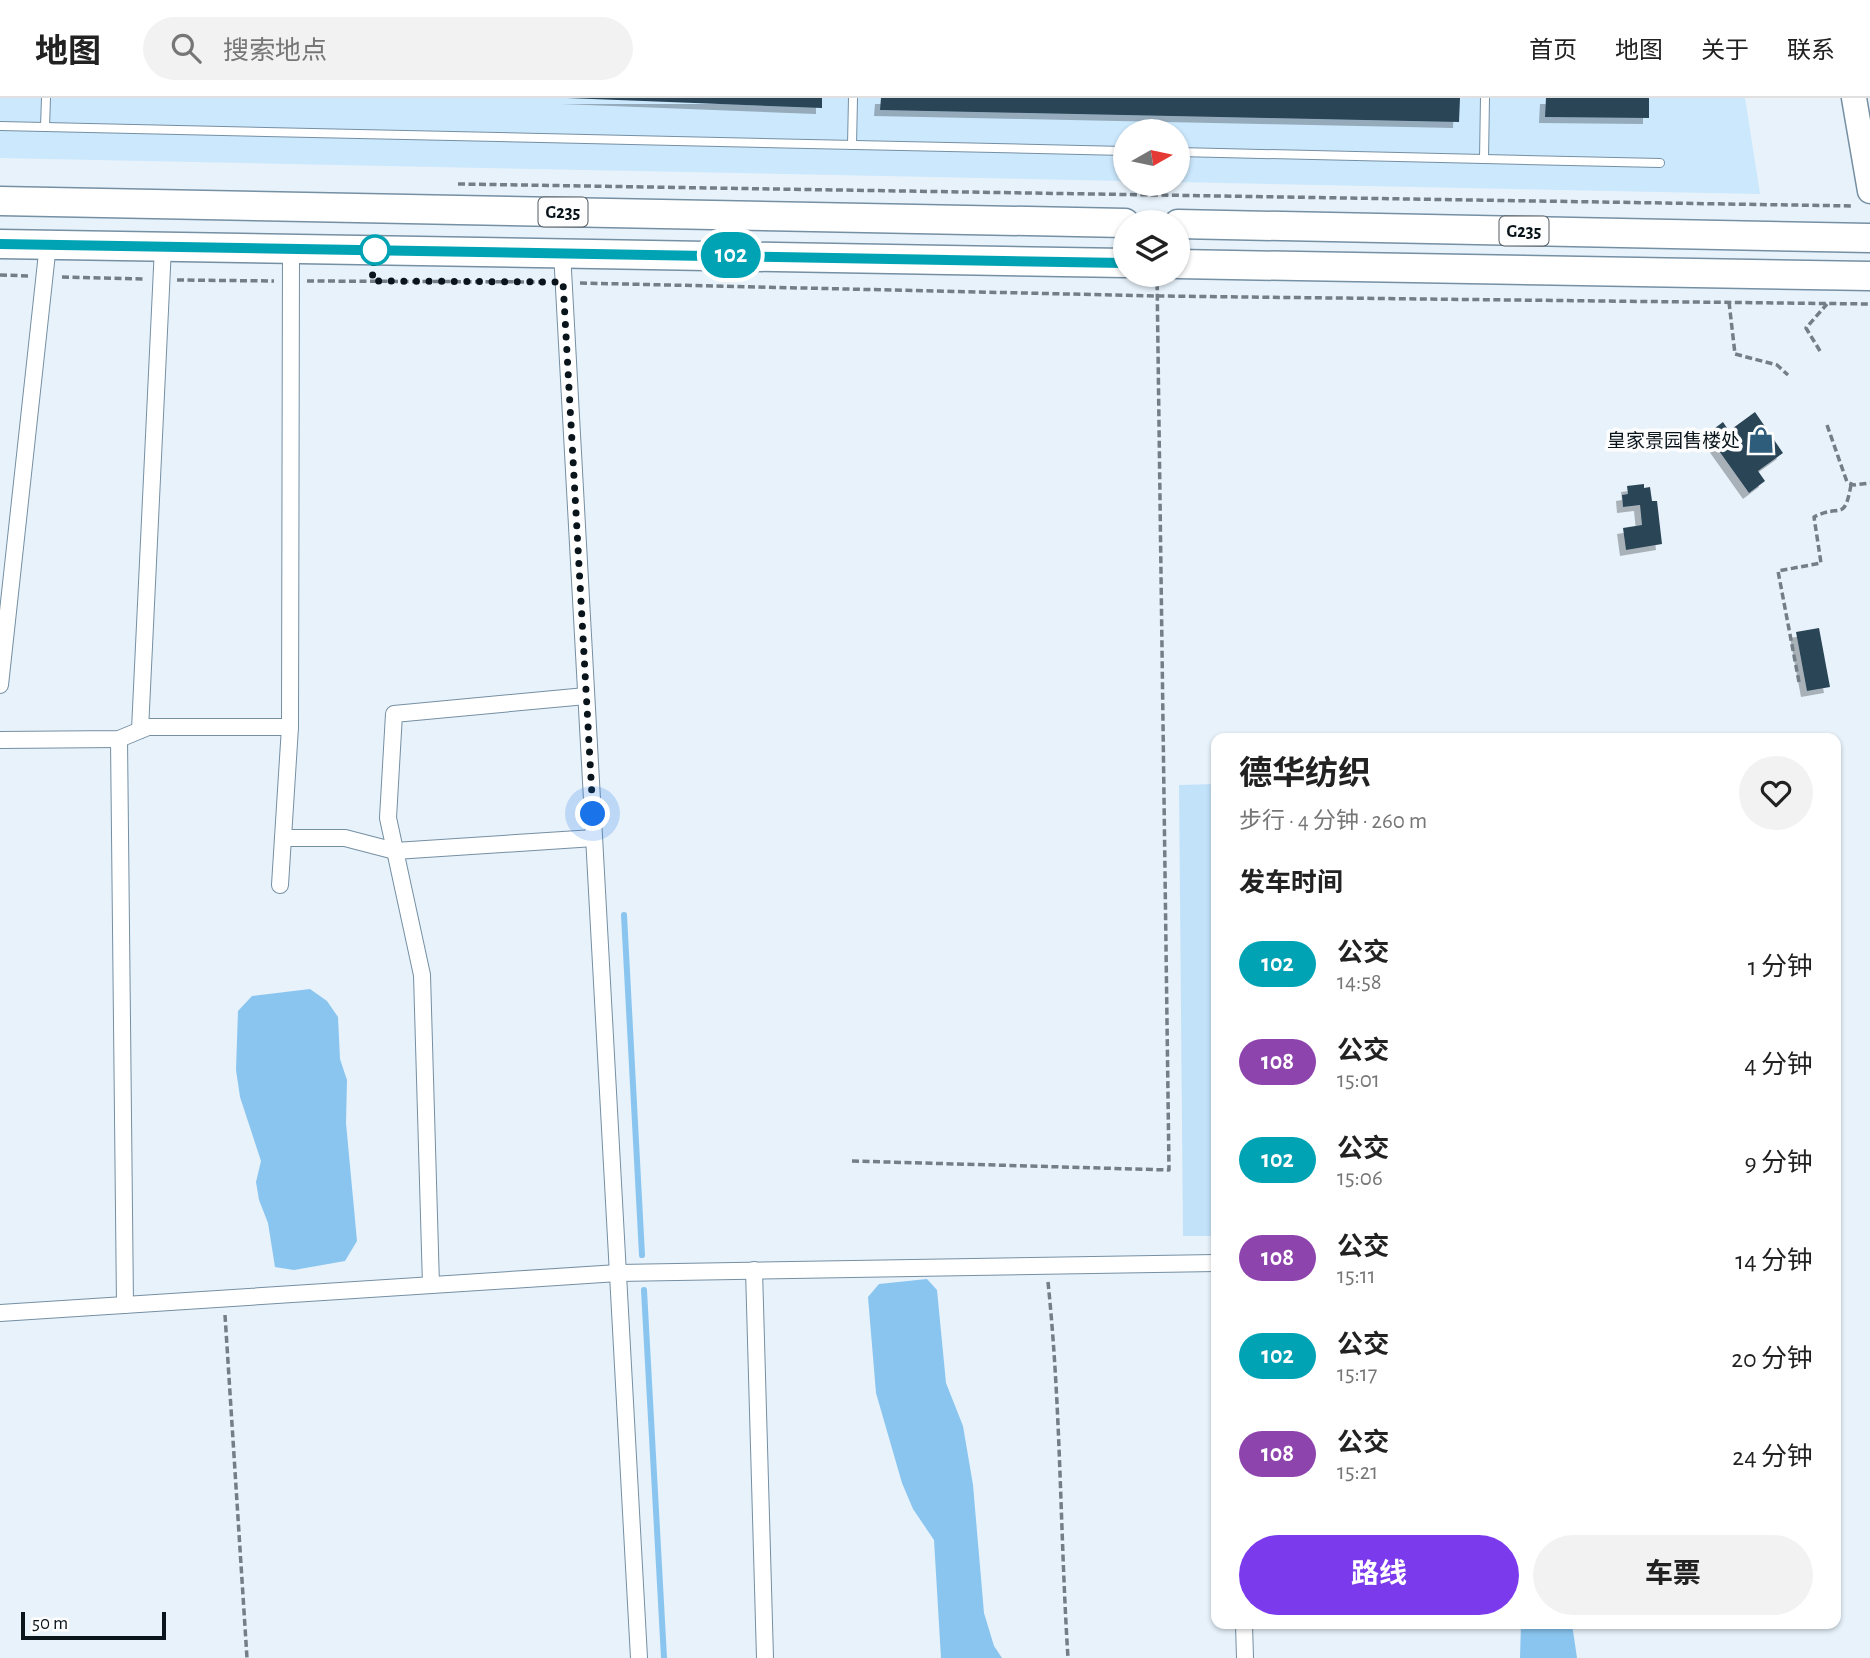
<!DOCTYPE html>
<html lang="zh">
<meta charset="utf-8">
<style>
body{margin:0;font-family:"Alegreya Sans","Noto Sans SC",sans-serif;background:#f2f2f2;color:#222;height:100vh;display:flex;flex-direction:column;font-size:26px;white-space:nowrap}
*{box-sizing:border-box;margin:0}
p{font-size:23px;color:#767676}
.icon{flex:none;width:38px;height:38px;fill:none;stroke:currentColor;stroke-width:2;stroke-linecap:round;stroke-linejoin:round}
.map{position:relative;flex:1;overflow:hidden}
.sheet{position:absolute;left:1211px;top:635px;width:630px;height:896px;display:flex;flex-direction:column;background:#fff;border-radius:14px;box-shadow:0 2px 5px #0004}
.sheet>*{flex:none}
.badge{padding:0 14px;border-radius:23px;font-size:24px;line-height:46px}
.needle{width:46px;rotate:81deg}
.controls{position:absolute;left:1113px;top:21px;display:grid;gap:14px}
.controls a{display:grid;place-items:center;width:77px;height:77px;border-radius:50%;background:#fff;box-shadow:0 2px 5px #0004;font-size:35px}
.scale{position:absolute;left:21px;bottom:18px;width:145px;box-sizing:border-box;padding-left:7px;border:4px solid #09141b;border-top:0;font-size:19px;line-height:24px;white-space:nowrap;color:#09141b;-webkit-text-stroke:5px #fdfdfd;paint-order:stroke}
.you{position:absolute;width:35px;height:35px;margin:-18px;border:5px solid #fff;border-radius:50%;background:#1a73e8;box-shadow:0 0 0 10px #1a73e833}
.map>.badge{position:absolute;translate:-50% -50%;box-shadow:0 0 0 4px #fff}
h2{padding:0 28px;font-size:26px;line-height:63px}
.round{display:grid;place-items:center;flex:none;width:74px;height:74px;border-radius:37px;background:#f2f2f2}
.overview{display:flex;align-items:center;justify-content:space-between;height:119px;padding:0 28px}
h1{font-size:33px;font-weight:700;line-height:52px}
.cta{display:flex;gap:14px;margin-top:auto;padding:14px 28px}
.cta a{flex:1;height:80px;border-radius:42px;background:#7c3aed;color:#fff;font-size:28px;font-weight:700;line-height:80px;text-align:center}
.cta a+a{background:#f2f2f2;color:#222}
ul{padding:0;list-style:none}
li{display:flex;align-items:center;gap:21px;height:98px;padding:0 28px}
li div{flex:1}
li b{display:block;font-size:26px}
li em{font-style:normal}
li .badge{min-width:77px;font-weight:700;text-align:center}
header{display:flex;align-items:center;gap:42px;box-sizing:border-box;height:98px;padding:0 35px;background:#fff;border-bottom:2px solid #e0e0e0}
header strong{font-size:33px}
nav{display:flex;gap:38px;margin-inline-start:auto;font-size:24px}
.search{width:490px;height:63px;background:#f2f2f2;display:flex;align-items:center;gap:18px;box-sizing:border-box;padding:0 24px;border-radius:38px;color:#767676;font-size:26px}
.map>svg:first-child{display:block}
.built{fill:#cbe8fd}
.green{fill:#c2e2fa}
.water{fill:#8ac5f0}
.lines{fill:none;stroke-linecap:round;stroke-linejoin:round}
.stream{stroke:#8ac5f0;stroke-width:6}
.building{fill:#2c4556;filter:url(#shadow)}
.lane-casing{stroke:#758fa3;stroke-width:10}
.street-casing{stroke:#758fa3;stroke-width:18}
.primary-casing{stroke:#758fa3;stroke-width:27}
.highway-casing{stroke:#758fa3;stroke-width:31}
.path{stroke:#737e86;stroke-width:3.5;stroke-dasharray:7 3.5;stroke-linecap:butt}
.lane{stroke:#fff;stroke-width:8}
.street{stroke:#fff;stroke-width:16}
.primary{stroke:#fff;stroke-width:24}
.highway{stroke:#fff;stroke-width:28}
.line-casing{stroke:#fff;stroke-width:16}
.line{stroke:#00a3b4;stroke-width:10}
.walk{stroke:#09141b;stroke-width:7;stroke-dasharray:0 12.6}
.stop-dot{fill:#fff;stroke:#00a3b4;stroke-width:3.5}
.labels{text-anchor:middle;stroke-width:7;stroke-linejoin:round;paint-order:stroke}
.shield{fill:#fdfdfd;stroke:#525a5f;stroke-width:2}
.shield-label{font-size:18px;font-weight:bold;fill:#09141b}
.poi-label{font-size:19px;fill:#09141b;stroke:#fdfdfd;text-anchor:end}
</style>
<header>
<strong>地图</strong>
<div class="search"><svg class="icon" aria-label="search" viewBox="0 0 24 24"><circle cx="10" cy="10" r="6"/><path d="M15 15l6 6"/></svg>搜索地点</div>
<nav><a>首页</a><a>地图</a><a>关于</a><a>联系</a></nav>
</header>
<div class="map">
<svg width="1870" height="1560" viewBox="0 0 1870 1560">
<defs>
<filter id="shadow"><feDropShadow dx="-6" dy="6" stdDeviation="0" flood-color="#0004"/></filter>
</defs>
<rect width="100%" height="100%" fill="#e7f2fb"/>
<!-- built -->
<polygon class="built" points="0,0 1745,0 1760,96 1178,84 1178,33 1125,33 1125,83 0,60"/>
<!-- green -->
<polygon class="green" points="1216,686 1216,1138 1183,1138 1179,687"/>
<!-- water -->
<g class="water">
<polygon points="310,891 327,903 338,919 340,961 347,982 346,1025 357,1143 345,1163 294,1172 275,1169 268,1125 259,1102 256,1084 261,1063 240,999 236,972 238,913 252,898"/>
<polygon points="927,1181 937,1192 946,1285 963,1328 973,1387 984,1515 994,1548 1002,1560 941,1560 934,1442 913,1411 902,1385 876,1295 868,1199 879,1186"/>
<polygon points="1521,1526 1572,1526 1577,1560 1520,1560"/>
</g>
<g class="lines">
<!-- stream -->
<g class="stream">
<polyline points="624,817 642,1157"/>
<polyline points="644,1192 664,1560"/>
</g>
</g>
<!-- building -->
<g class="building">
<polygon points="567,0 822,0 822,10"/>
<polygon points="881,0 1460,0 1459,24 880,12"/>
<polygon points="1546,0 1649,0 1649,20 1545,19"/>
<polygon points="1755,314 1783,355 1758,373 1765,383 1749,395 1707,336 1723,324 1729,333"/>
<polygon points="1644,386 1644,390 1650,389 1652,403 1657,403 1662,446 1626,452 1623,430 1642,427 1640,407 1623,409 1622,397 1628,396 1627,388"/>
<polygon points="1819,530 1830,589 1807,593 1796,534"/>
</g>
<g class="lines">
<defs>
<g id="lane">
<polyline points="0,28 1125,53"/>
<polyline points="45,29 46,0"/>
<polyline points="852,47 853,0"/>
<polyline points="1178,54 1484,61 1485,0"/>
<polyline points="1484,61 1660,65"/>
</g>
<g id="street">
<polyline points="562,154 639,1560"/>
<polyline points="0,587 48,146"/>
<polyline points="140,632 163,149"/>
<polyline points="119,641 125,1207"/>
<polyline points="0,642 119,641 148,629 290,629"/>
<polyline points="283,740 345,740 395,753 594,740"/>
<polyline points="280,787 290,629 291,151"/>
<polyline points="754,1172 765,1560"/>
<polyline points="431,1187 422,877 388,720 394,616 586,598"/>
<polyline points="0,1215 618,1175 1216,1165"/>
<polyline points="1244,1526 1245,1560"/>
</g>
<polyline id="primary" points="1854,0 1870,93"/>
<g id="highway">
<polyline points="0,103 1125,125"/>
<polyline points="1178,126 1870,140"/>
<polyline points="0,146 1125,165"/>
<polyline points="1178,166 1870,178"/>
</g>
</defs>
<!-- lane casing -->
<use href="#lane" class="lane-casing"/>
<!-- street casing -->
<use href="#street" class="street-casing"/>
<!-- primary casing -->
<use href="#primary" class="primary-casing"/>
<!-- highway casing -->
<use href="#highway" class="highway-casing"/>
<!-- path -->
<g class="path">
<polyline points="458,86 1854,108"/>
<polyline points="0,177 29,178"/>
<polyline points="62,179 145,181"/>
<polyline points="177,182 274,183"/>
<polyline points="307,183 547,184"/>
<polyline points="580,185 1157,198 1870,206"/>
<polyline points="1729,204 1735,256 1777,267 1788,277"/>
<polyline points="1820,253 1806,230 1827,206"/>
<polyline points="1827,327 1847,384 1854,387 1870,385"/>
<path d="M 1799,584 L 1778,473 L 1821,465 L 1814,419 C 1841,405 1844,425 1851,387"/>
<polyline points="852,1063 1169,1072 1157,177"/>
<path d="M 1048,1184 C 1061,1309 1060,1435 1068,1560"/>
<polyline points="225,1217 247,1560"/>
</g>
<!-- lane -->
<use href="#lane" class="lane"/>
<!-- street -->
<use href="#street" class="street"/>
<!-- primary -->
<use href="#primary" class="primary"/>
<!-- highway -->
<use href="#highway" class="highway"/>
</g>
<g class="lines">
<defs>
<polyline id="line" points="0,146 1125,165"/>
</defs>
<!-- line casing -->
<use href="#line" class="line-casing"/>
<!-- line -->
<use href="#line" class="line"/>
<!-- walk -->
<polyline class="walk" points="375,152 372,183 563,184 593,716"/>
</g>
<!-- icons -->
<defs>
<symbol id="shop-bare" viewBox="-9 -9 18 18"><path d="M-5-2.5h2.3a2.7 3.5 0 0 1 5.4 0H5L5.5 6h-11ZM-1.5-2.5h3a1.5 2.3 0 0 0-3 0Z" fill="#2e5c7b" stroke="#fdfdfd" stroke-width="2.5" paint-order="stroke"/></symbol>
</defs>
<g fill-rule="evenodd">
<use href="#shop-bare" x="1742" y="323" width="38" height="38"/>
</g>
<!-- markers -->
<circle class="stop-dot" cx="375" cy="152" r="14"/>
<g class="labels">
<!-- shield labels -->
<g class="shield">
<rect x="538.5" y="99.5" width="49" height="29" rx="5"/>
<rect x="1499.5" y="118.5" width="49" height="29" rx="5"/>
</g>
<g class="shield-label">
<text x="563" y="120">G235</text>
<text x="1524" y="139">G235</text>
</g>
<!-- poi labels -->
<g class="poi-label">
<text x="1740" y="349">皇家景园售楼处</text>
</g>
</g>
</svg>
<div class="controls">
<a><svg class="needle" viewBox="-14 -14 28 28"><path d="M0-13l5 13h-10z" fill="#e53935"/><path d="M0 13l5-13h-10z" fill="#767676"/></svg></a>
<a><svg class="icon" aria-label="layers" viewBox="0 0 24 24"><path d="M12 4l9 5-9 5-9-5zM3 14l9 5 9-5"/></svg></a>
</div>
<div class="scale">50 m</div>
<div class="you" style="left:593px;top:716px"></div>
<b class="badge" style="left:731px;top:157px;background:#00a3b4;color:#fff">102</b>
<section class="sheet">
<div class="overview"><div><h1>德华纺织</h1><p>步行 · 4 分钟 · 260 m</p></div><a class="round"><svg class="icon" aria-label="heart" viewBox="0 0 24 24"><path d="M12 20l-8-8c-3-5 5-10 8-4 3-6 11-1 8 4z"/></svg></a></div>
<h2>发车时间</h2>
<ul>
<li><span class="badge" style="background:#00a3b4;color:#fff">102</span><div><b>公交</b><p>14:58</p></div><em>1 分钟</em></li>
<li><span class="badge" style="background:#8e44ad;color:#fff">108</span><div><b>公交</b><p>15:01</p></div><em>4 分钟</em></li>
<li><span class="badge" style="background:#00a3b4;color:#fff">102</span><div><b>公交</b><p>15:06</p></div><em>9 分钟</em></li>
<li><span class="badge" style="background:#8e44ad;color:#fff">108</span><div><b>公交</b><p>15:11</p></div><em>14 分钟</em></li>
<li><span class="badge" style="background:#00a3b4;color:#fff">102</span><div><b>公交</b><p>15:17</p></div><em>20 分钟</em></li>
<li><span class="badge" style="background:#8e44ad;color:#fff">108</span><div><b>公交</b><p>15:21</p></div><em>24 分钟</em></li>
</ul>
<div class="cta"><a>路线</a><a>车票</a></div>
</section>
</div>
